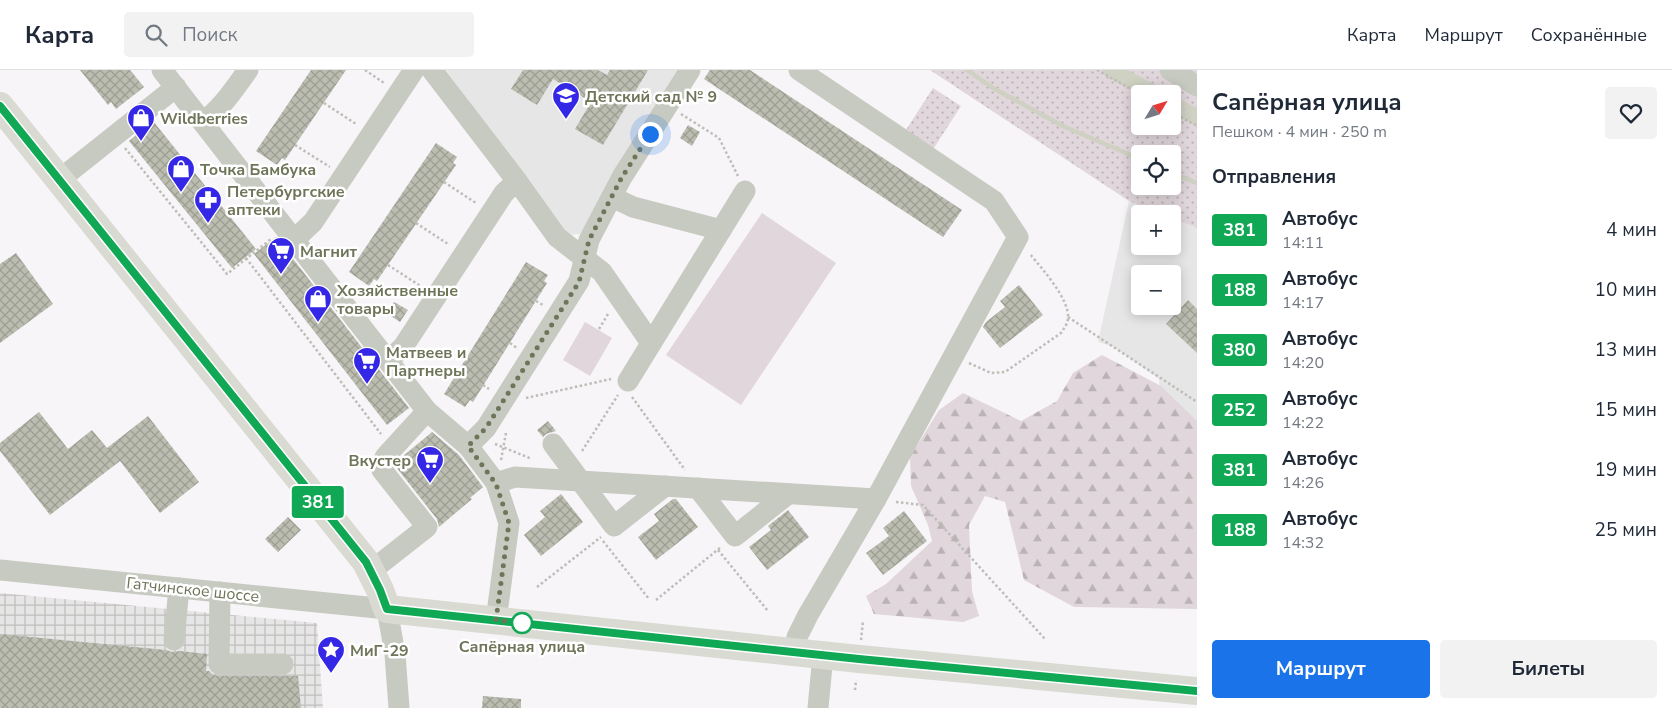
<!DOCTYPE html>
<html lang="ru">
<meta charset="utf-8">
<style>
body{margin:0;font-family:"Nunito Sans",sans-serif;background:#f2f2f3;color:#1f2937;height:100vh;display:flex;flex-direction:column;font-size:19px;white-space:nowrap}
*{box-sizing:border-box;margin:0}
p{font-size:16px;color:#747a83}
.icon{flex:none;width:28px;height:28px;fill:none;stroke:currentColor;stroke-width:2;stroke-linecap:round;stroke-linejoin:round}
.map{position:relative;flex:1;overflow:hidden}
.panel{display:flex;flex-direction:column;background:#fff;width:475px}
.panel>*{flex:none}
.badge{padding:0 10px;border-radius:4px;font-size:18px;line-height:32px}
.needle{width:32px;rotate:52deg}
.buttons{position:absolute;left:1131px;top:15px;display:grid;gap:10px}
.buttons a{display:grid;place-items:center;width:50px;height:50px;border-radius:5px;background:#fff;box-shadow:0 2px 12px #0003;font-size:25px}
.you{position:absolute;width:25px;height:25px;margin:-12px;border:4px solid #fff;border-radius:50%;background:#1a73e8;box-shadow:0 0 0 8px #1a73e833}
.map>.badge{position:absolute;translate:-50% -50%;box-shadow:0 0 0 2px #fff}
h2{padding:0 15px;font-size:19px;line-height:45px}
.round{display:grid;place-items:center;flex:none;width:52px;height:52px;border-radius:5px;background:#f2f2f3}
.summary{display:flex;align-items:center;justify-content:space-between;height:85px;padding:0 15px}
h1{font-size:24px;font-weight:700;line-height:38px}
.cta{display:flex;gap:10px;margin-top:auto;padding:10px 15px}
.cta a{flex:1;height:58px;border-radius:5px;background:#1a73e8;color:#fff;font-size:20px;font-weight:700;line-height:58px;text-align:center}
.cta a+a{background:#f2f2f3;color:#1f2937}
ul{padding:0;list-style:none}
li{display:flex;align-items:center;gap:15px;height:60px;padding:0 15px}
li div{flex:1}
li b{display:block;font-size:19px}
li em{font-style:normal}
li .badge{min-width:55px;font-weight:700;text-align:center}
header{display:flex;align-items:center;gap:30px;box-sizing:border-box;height:70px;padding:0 25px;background:#fff;border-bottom:1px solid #e0e1e3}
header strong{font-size:24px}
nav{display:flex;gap:28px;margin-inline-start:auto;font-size:18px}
.search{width:350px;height:45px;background:#f2f2f3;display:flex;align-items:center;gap:12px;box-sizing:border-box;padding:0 18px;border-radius:5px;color:#747a83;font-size:19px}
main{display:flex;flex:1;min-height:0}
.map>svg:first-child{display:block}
.built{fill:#e7e6e6;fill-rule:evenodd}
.industrial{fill:url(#industrial-grid)}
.grass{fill:url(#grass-dots);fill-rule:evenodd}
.forest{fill:url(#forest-firs)}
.pitch{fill:#e0d6db}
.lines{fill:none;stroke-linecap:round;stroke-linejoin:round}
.stream{stroke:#cfd1c3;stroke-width:4.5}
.canal{stroke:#cfd1c3;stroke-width:16}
.building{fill:url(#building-cross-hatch)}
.path{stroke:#bcbeb7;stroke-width:2.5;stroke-dasharray:2.5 2.5;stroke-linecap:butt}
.minor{stroke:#c7cac1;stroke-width:21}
.major{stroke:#d9dbd3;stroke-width:28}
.line-casing{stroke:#fff;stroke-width:11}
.line{stroke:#10a855;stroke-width:8}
.walk{stroke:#6e7559;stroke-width:5;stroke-dasharray:0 9}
.stop-dot{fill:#fff;stroke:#10a855;stroke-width:2.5}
.labels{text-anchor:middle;stroke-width:5;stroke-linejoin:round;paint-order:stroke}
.poi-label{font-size:16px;font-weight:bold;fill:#6e7559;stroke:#fff;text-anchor:start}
.street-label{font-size:16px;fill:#6e7559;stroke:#fff}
.stop-label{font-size:16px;font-weight:bold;fill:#6e7559;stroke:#fff}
</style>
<header>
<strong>Карта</strong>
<div class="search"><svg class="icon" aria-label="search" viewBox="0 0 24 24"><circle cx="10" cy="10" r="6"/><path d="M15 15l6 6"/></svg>Поиск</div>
<nav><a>Карта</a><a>Маршрут</a><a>Сохранённые</a></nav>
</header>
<main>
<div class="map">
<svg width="1197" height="638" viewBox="0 0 1197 638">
<defs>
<pattern id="industrial-grid" width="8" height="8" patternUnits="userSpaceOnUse" patternTransform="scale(1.25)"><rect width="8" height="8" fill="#e7e6e6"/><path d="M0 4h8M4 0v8" fill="none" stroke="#bfbfbd"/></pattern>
<pattern id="grass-dots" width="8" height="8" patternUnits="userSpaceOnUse" patternTransform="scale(1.25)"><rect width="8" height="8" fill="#e0d6db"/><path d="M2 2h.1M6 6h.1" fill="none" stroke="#bab2b5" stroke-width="1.8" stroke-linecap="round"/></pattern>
<pattern id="forest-firs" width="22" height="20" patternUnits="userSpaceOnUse" patternTransform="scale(1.25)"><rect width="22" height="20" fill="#e0d6db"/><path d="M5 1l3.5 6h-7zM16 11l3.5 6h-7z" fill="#bab2b5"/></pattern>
<pattern id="building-cross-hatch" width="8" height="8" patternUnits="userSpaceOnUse" patternTransform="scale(1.25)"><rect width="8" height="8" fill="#bbbdb1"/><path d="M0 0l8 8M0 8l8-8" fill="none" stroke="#9c9e93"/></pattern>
</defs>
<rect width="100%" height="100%" fill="#f8f5f8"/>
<!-- built -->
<g class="built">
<polygon points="446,0 679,0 580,164 567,165"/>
<path d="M 1129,131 L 1161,144 L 1140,144 L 1140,176 L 1172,176 L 1173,148 L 1197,158 L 1197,381 L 1165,377 L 1159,309 L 1114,277 L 1098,272 ZM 1140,204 L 1172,204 L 1172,236 L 1140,236 Z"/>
</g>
<!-- industrial -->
<polygon class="industrial" points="0,523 317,553 323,638 0,638"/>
<!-- grass -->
<g class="grass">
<path d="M 930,0 L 1197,0 L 1197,158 L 1173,148 L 1172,144 L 1161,144 L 1129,131 ZM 1140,24 L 1172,24 L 1172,56 L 1140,56 ZM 1140,84 L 1172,84 L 1172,116 L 1140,116 Z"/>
<polygon points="933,18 961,36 932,81 904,63"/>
</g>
<!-- forest -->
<polygon class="forest" points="1102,285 1161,316 1197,351 1197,539 1074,537 1024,510 1005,432 985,426 969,455 972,521 979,546 963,552 874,544 866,526 886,514 932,471 928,455 911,416 910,387 939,340 963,323 1021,351 1057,331 1073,303"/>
<!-- pitch -->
<g class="pitch">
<polygon points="762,143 836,193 741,335 666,285"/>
<polygon points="585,252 612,268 590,306 563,290"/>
</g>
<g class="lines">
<!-- stream -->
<g class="stream">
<polyline points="967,0 993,18 1063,56 1140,89"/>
<polyline points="1172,103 1197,113"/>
</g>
<!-- canal -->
<g class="canal">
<polyline points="1111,0 1155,24"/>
<polyline points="1172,34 1197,47"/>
</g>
</g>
<!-- building -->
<g class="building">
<polygon points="80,0 130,0 144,17 116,39 111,32 108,35"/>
<polygon points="311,0 346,0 285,90 282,88 277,95 256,81"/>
<polygon points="523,0 598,0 607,5 610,0 648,0 603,75 575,59 591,32 553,9 537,35 511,19"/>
<polygon points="710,0 750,0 962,140 943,167 704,9"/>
<polygon points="153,51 256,179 232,198 129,71"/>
<polygon points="688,55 700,62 692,76 680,68"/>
<polygon points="436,73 457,87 453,93 456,95 377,211 374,209 369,216 349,202"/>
<polygon points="276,167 409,338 387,355 254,184"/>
<polygon points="16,183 53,234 0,273 0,194"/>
<polygon points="526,192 548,205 544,211 547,213 473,332 470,330 465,337 444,324"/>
<polygon points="1019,215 1043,245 1000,278 983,257 986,252 1005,237 1000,231"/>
<polygon points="1188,230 1197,239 1197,283 1166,254"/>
<polygon points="394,232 408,240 400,252 386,243"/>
<polygon points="39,342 68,379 92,360 107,378 148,346 199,412 160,443 120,391 50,445 0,381 0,373"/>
<polygon points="548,351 556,361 546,364 543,367 537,360"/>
<polygon points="432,362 459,385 483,417 470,428 472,429 439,457 437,449 396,397 396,393 402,387"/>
<polygon points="561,424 583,452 541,486 524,465 545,447 540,441"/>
<polygon points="673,429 676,429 698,457 656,490 638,467 659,451 654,444"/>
<polygon points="788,440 809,467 767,500 749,477 771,460 768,456"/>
<polygon points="904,441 927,471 883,505 866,483 889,466 883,458"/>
<polygon points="288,447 301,460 278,482 265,469"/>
<polygon points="0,564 166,580 172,582 180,581 207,584 206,601 209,601 213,605 219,606 298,606 301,638 0,638"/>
<polygon points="483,626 521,629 521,638 482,638"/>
</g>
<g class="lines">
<!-- path -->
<g class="path">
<polyline points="365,0 384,13"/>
<polyline points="1097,0 1140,24"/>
<polyline points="324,33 356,54"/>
<polyline points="1172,42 1197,56"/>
<polyline points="681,44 719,68 738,106"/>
<polyline points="295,75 330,97"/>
<polyline points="125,78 227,204 271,169"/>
<polyline points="444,112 476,133"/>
<polyline points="416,153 448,174"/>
<polyline points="246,188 381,364"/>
<polyline points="388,195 422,217"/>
<polyline points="536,231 543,235"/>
<polyline points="1068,247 1197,332"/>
<polyline points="599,259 608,244"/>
<polyline points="510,273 517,278"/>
<path d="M 969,293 L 991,303 L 1005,302 L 1061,263 C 1064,258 1067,255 1068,249 C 1070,229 1042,199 1030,184"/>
<polyline points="483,315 489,319"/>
<polyline points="632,327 685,400"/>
<polyline points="526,328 611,309"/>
<polyline points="495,374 532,389"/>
<polyline points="582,381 618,325"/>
<polyline points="501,390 506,363"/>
<polyline points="896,432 923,435 1045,569"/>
<polyline points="603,471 649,529"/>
<polyline points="718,480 768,541"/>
<polyline points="537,517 601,467"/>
<polyline points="656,530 721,477"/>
<polyline points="861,570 863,551"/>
<polyline points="855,620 856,610"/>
</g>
<!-- minor -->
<g class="minor">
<polyline points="162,0 427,341 468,376"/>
<polyline points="432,0 517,111 557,167 602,202 651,273"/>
<polyline points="1170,0 1197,16"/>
<path d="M 203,52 C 222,38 234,19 248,0"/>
<polyline points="59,110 176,17"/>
<polyline points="612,127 633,137 721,160"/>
<polyline points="295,169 313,152 414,0"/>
<polyline points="389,290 403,277 504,123 517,111"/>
<polyline points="628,311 745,121"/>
<polyline points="553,374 614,456 665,416"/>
<polyline points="496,413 515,407 876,429"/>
<polyline points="698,418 735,466 788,424"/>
<polyline points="0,500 387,539 395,584 399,638"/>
<polyline points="371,501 427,457 382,400 385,387 427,341"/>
<polyline points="220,522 219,594 283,594"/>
<polyline points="496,551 509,453 496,413 468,376 486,358 579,211 589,170 622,107 690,0"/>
<polyline points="174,570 179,518"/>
<polyline points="796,582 797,567 808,545 876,429 1018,167 994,131 799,0"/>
<polyline points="818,638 823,585"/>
</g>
<!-- major -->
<polyline class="major" points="0,36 366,492 380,520 387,539 859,589 1197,621"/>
</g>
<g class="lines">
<defs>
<polyline id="line" points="0,36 366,492 380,520 387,539 859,589 1197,621"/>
</defs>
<!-- line casing -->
<use href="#line" class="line-casing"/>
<!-- line -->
<use href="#line" class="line"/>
<!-- walk -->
<polyline class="walk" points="522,553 496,550 509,453 496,414 468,376 486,358 579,212 589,170 622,107 650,64"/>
</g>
<!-- icons -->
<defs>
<symbol id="school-pin" viewBox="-11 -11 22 30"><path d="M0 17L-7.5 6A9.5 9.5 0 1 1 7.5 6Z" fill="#3527e6" stroke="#fff"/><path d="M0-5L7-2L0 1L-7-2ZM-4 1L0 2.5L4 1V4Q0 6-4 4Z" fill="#fff"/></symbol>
<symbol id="shop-pin" viewBox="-11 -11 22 30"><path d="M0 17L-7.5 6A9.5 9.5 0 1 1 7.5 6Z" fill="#3527e6" stroke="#fff"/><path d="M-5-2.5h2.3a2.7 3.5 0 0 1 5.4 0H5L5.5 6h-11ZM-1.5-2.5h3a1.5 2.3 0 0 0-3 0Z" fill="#fff"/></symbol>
<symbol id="pharmacy-pin" viewBox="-11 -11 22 30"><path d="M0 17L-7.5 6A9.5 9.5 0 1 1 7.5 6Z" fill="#3527e6" stroke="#fff"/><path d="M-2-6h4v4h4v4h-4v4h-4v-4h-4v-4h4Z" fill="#fff"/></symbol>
<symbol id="supermarket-pin" viewBox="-11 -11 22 30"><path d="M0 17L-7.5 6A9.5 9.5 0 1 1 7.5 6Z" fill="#3527e6" stroke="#fff"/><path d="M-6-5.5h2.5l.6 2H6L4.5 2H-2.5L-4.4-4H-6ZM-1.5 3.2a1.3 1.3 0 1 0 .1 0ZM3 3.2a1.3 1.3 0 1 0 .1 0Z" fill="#fff"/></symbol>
<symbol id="sight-pin" viewBox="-11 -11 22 30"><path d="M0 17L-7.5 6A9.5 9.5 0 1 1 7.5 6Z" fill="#3527e6" stroke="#fff"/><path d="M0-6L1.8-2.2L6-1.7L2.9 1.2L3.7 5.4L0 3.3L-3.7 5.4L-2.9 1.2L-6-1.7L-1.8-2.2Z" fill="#fff"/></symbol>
</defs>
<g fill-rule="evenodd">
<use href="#school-pin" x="550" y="10" width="32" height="43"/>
<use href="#shop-pin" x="125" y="32" width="32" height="43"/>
<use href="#shop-pin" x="165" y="83" width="32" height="43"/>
<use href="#pharmacy-pin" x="192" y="114" width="32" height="43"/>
<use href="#supermarket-pin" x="265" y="165" width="32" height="43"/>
<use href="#shop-pin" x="302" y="213" width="32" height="43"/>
<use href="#supermarket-pin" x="351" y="275" width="32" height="43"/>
<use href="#supermarket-pin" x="414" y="374" width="32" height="43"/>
<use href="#sight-pin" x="315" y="564" width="32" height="43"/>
</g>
<!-- markers -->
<circle class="stop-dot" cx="522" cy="553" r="10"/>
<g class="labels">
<!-- poi labels -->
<g class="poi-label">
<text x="585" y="32">Детский сад № 9</text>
<text x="160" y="54">Wildberries</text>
<text x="200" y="105">Точка Бамбука</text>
<text x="227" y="127">Петербургские<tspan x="227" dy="18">аптеки</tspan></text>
<text x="300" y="187">Магнит</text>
<text x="337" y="226">Хозяйственные<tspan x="337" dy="18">товары</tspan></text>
<text x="386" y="288">Матвеев и<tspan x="386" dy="18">Партнеры</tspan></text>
<text x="411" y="396" text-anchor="end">Вкустер</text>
<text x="350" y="586">МиГ-29</text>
</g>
<!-- street labels -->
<g class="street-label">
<text transform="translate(193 519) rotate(6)" y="6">Гатчинское шоссе</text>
</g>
<!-- stop labels -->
<g class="stop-label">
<text x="522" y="582">Сапёрная улица</text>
</g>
</g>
</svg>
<div class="buttons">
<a><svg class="needle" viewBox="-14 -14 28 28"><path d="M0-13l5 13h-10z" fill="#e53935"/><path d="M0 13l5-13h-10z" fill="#747a83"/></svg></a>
<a><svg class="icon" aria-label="locate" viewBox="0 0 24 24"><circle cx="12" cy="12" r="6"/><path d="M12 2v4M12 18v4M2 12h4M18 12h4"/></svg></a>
<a>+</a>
<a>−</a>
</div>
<div class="you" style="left:650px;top:64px"></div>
<b class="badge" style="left:318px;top:432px;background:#10a855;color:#fff">381</b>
</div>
<section class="panel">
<div class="summary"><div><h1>Сапёрная улица</h1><p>Пешком · 4 мин · 250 m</p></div><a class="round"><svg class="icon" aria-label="heart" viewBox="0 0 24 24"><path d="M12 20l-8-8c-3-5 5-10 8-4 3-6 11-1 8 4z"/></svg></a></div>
<h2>Отправления</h2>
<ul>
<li><span class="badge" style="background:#10a855;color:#fff">381</span><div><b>Автобус</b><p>14:11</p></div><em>4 мин</em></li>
<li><span class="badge" style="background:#10a855;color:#fff">188</span><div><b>Автобус</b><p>14:17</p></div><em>10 мин</em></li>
<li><span class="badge" style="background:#10a855;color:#fff">380</span><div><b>Автобус</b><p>14:20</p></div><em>13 мин</em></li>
<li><span class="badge" style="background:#10a855;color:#fff">252</span><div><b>Автобус</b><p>14:22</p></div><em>15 мин</em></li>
<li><span class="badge" style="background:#10a855;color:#fff">381</span><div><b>Автобус</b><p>14:26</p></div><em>19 мин</em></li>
<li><span class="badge" style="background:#10a855;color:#fff">188</span><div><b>Автобус</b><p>14:32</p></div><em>25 мин</em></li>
</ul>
<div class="cta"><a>Маршрут</a><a>Билеты</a></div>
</section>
</main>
